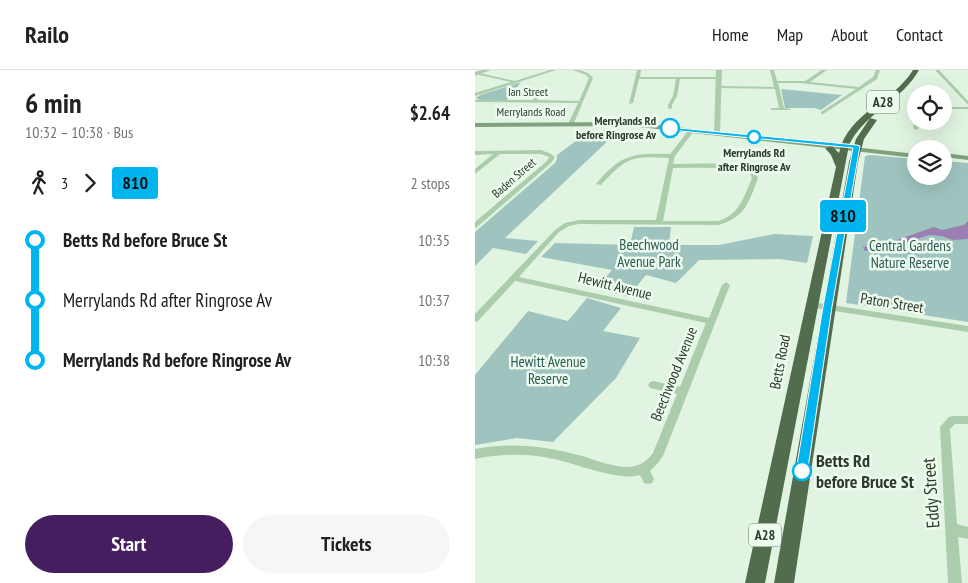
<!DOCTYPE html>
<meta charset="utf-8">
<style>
body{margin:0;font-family:"PT Sans Narrow",sans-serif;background:#f6f6f6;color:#202124;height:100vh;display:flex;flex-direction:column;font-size:19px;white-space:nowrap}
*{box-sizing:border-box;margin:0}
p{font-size:16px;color:#757577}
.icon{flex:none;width:28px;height:28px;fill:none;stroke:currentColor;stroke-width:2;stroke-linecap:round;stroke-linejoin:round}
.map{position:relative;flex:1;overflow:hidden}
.drawer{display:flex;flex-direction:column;background:#fff;width:475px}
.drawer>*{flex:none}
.badge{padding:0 10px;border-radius:4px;font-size:18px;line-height:32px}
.tools{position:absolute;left:432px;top:15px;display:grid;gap:10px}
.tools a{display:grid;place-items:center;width:45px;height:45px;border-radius:50%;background:#fff;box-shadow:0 5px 20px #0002;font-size:25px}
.map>.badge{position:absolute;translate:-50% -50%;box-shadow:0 0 0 2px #fff}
.legs{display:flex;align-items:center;gap:8px;height:55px;padding:0 25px;font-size:16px}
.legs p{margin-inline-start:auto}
.headline{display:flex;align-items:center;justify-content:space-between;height:85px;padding:0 25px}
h1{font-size:28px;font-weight:700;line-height:38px}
.action{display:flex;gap:10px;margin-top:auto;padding:10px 25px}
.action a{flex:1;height:58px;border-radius:30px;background:#441e5e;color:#fff;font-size:20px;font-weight:700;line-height:58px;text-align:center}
.action a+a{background:#f6f6f6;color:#202124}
ul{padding:0 25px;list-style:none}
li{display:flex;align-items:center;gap:18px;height:60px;font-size:19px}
li i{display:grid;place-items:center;width:8px;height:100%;margin:0 6px;background:currentColor}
li i::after{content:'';width:12px;height:12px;margin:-6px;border:4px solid;border-radius:50%;background:#fff}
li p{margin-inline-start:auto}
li:first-child i{background:linear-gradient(#0000 50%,currentColor 0)}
li:last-child i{background:linear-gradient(currentColor 50%,#0000 0)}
header{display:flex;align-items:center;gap:30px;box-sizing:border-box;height:70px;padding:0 25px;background:#fff;border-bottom:1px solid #e0e0e0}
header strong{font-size:24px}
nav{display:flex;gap:28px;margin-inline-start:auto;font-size:18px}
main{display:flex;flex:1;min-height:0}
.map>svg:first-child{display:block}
.green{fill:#9fc4bf}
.water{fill:#9b7eb2}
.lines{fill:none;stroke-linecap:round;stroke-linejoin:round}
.minor{fill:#abcdab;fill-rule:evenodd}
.tertiary{fill:#abcdab;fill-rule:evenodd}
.secondary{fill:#80a17c;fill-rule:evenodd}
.trunk{fill:#526c4e;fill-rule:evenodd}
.line-1{fill:#00b5ef;stroke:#fff}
.stop-1-dot{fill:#fff;stroke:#00b5ef;stroke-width:2.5}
.labels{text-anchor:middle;stroke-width:5;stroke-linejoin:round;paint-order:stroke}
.far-street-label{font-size:12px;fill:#2d3a2a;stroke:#edfbee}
.far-stop-label{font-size:12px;font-weight:bold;fill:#2d3a2a;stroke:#edfbee;text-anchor:end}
.shield{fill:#edfbee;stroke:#677465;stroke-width:1}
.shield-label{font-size:14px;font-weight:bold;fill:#2d3a2a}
.park-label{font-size:15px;fill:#2d5a55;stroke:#edfbee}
.street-label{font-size:15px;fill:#2d3a2a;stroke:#edfbee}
.near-stop-label{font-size:18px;font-weight:bold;fill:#2d3a2a;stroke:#edfbee;text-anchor:start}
.near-street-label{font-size:18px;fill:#2d3a2a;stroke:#edfbee}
</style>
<header>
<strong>Railo</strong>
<nav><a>Home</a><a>Map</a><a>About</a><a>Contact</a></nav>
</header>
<main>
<section class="drawer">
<div class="headline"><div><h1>6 min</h1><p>10:32 – 10:38 · Bus</p></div><b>$2.64</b></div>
<div class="legs"><svg class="icon" aria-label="walk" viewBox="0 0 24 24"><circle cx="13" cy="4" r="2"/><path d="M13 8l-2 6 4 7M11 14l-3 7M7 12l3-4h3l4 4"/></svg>3<svg class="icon" aria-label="forward" viewBox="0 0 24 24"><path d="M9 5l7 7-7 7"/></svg><b class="badge" style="background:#00b5ef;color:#111">810</b><p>2 stops</p></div>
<ul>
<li><i style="color:#00b5ef"></i><b>Betts Rd before Bruce St</b><p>10:35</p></li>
<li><i style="color:#00b5ef"></i><span>Merrylands Rd after Ringrose Av</span><p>10:37</p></li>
<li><i style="color:#00b5ef"></i><b>Merrylands Rd before Ringrose Av</b><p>10:38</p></li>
</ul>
<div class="action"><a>Start</a><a>Tickets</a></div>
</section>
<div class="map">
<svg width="493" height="513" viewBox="0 0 493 513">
<rect width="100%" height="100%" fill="#e0f4e1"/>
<!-- green -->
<g class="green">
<polygon points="46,12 32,30 4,30 1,28 5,25"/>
<polygon points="306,19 367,25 346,40 339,38 310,38"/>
<polygon points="105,68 136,68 30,168 63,171 51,184 18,178 0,196 0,162 80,93 82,89 82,85"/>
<polygon points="395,85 441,89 441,106 469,106 469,91 493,93 493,252 371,233 390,86"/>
<polygon points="159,157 196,157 194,175 244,175 299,164 338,166 332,193 305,189 224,190 201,213 171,205 153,227 121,218 137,200 66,187 80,173 155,175"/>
<polygon points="112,228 146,238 128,261 165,268 141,308 78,372 42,368 0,375 0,305 53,241 93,251"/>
</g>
<!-- water -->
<polygon class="water" points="493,151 493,169 478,170 466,166 454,165 409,180 390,181 388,177 413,173 459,157 467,160 489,155"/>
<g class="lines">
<!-- minor -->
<g class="minor">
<polygon points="75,0 81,0 0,26 0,23 36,12 0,4 0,2 40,11"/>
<path d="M 98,0 C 106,0 113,1 118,8 L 98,55 L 93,54 L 103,33 L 0,32 L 0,30 L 58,30 L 63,19 L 65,18 L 67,19 L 62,30 L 104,31 L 114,8 L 111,5 Z"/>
<polygon points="162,0 166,0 165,7 244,7 246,8 244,9 205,9 202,26 197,35 197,38 195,39 193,38 193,35 198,26 201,9 164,9 158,33 154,34"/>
<polygon points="295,0 299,0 302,11 330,11 347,0 352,0 335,12 384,17 398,7 401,0 405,0 402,9 348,44 346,44 346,42 381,19 325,13 303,13 309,38 316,39 314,40 296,40 296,38 304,38 300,19 244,18 242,17 244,16 299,17"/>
<polygon points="460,0 464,0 493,31 493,35"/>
<rect x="469" y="37" width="24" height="2"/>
<polygon points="441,50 441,51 445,51 444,58 441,60 438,58"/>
<path d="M 216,59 L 219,61 L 200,86 L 198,94 C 221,94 261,90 281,103 L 283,108 C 274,132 270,148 243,155 L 104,154 L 94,156 L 84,162 L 44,207 L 234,248 L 247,215 L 251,212 L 255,215 L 188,386 L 182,394 L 175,401 L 179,409 L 177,413 L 173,414 L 169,413 L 165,405 C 143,412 98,392 74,388 C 49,383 25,384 0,389 L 0,379 C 38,372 69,376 107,386 C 121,390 137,397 152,397 C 163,397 171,392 178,383 L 202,324 L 175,318 L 173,315 L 175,312 L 178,311 L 205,317 L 231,253 L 40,211 L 3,251 L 0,252 L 0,244 L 80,160 L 90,153 L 104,150 L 181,150 L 194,88 C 156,86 152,87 126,115 L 121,114 C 146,84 158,83 195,84 L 214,60 ZM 198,98 C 223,98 251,96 275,104 L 277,108 C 269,127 264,145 243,151 L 188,151 Z"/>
<path d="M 66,80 C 71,82 76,83 80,87 L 76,93 L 2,157 L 0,158 L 0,152 L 72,91 L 74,87 L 66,84 L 25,84 L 0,104 L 0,99 L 18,84 L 0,85 L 0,81 Z"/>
<polygon points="337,232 493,256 493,262 334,237 333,235"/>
<polygon points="478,346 493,346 493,354 480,354 475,359 482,454 493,457 493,469 483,467 487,513 473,513 465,357 474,347"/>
</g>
<!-- tertiary -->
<g class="tertiary">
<polygon points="7,0 16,0 0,6 0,2"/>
<polygon points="241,0 247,0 245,63 242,65 239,63"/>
</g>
<!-- secondary -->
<g class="secondary">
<polygon points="155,52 441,84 441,88 155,56 0,57 0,53"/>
<polygon points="469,83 493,86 493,90 469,87"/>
</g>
<!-- trunk -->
<g class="trunk">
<path d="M 438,0 L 444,0 C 427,31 390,42 374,75 L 290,513 L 270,513 L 361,97 L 356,85 L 350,78 L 357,76 L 364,83 C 373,42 418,33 438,0 Z"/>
<polygon points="395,48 402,50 389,69 383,92 319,513 299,513 374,92 381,69"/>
</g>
</g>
<!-- line-1 -->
<polygon class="line-1" points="193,57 382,75 385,76 357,237 332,405 327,407 323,405 321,401 348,237 378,78 195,60"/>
<!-- markers -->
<g class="stop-1-dot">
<circle cx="195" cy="58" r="9"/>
<circle cx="279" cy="67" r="6"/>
<circle cx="327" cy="401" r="9"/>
</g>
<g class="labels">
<!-- far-street labels -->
<g class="far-street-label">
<text x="53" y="26">Ian Street</text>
<text x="56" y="46">Merrylands Road</text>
<text transform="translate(39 108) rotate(-41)" y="4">Baden Street</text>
</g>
<!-- far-stop labels -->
<g class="far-stop-label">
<text x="181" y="55">Merrylands Rd<tspan x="181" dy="14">before Ringrose Av</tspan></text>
<text x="279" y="87" text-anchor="middle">Merrylands Rd<tspan x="279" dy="14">after Ringrose Av</tspan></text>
</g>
<!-- shield labels -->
<g class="shield">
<rect x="392" y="20.5" width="32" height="23" rx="4"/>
<rect x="274" y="453.5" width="32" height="23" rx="4"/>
</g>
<g class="shield-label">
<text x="408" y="37">A28</text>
<text x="290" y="470">A28</text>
</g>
<!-- park labels -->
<g class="park-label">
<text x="174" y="180">Beechwood<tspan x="174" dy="17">Avenue Park</tspan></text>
<text x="435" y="181">Central Gardens<tspan x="435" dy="17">Nature Reserve</tspan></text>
<text x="73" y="297">Hewitt Avenue<tspan x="73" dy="17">Reserve</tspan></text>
</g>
<!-- street labels -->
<g class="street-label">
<text transform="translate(140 216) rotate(14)" y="5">Hewitt Avenue</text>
<text transform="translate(417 233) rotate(9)" y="5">Paton Street</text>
<text transform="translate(305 292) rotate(-79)" y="5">Betts Road</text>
<text transform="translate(199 304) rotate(-68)" y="5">Beechwood Avenue</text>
</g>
<!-- near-stop labels -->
<g class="near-stop-label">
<text x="341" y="397">Betts Rd<tspan x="341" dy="21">before Bruce St</tspan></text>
</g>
<!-- near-street labels -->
<g class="near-street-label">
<text transform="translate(456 423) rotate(-94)" y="6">Eddy Street</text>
</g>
</g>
</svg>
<div class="tools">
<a><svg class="icon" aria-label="locate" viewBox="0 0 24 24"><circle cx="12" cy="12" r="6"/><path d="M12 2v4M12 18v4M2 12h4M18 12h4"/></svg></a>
<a><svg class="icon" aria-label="layers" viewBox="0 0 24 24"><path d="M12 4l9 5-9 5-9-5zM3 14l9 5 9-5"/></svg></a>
</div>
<b class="badge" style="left:368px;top:146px;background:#00b5ef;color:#111">810</b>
</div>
</main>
